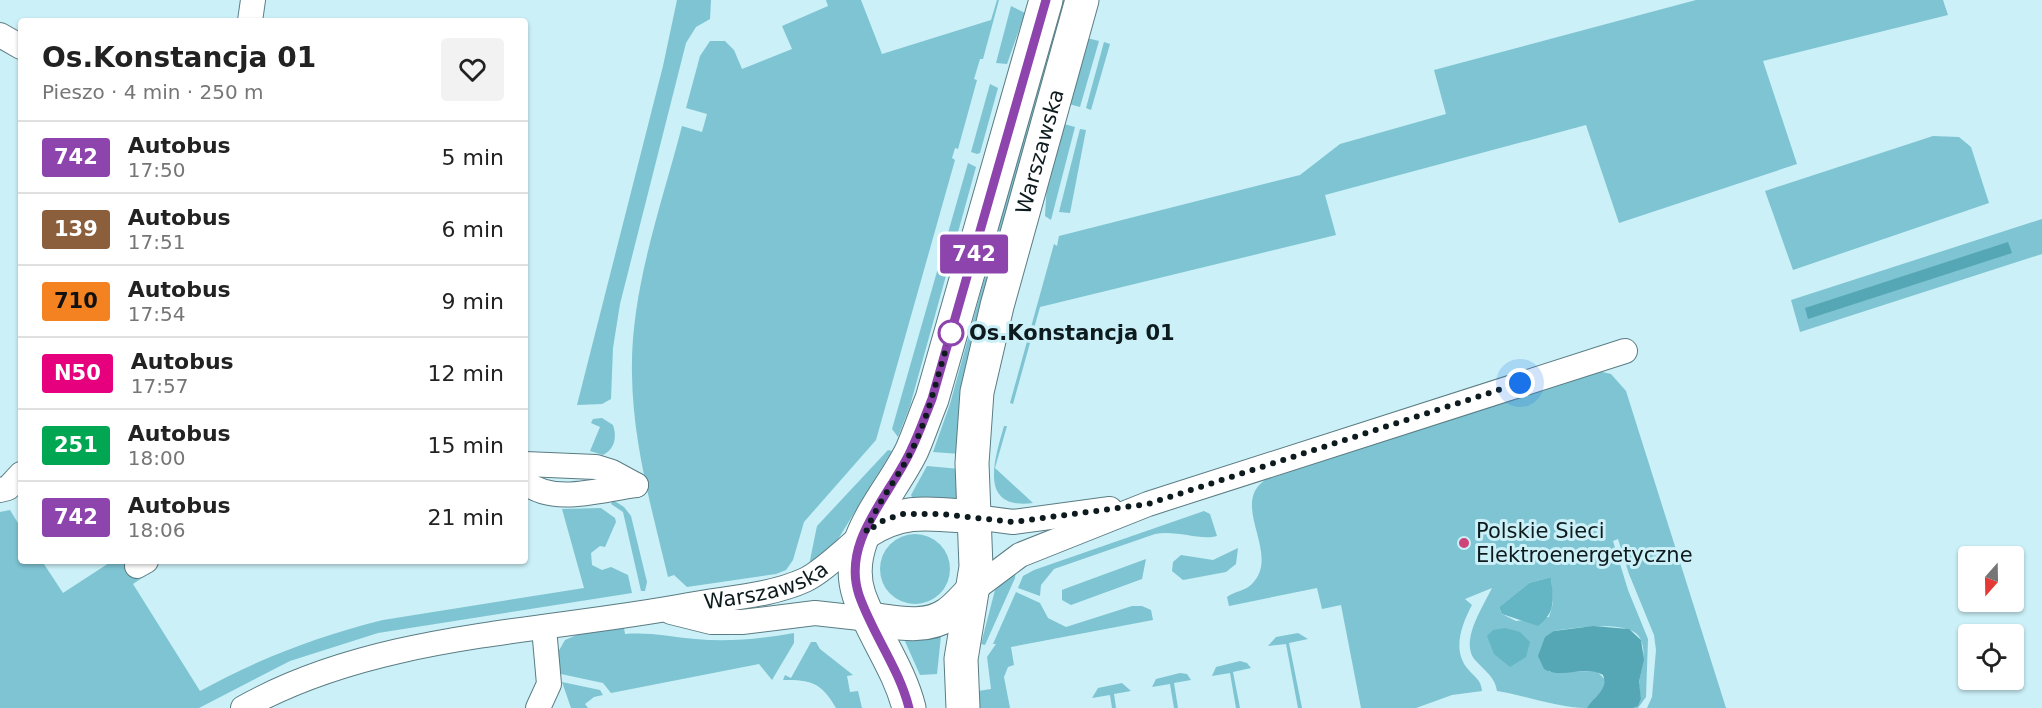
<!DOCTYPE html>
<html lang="pl">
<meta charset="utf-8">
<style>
body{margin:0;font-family:"DejaVu Sans",sans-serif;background:#f2f2f2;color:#222;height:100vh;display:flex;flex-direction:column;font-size:22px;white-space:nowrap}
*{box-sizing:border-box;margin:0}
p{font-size:20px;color:#767676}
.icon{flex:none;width:33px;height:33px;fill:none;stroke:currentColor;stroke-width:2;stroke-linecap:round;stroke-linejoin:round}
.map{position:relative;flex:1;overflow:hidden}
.drawer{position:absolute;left:18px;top:18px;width:510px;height:546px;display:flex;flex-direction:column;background:#fff;border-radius:6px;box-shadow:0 2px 4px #0004}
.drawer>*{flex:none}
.badge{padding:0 12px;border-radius:4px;font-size:21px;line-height:39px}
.needle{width:39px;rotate:200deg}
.buttons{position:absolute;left:1958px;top:546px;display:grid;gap:12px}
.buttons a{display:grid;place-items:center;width:66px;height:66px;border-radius:6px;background:#fff;box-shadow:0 2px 4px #0004;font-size:30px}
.you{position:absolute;width:30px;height:30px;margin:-15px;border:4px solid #fff;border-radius:50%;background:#1a73e8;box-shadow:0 0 0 9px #1a73e833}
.map>.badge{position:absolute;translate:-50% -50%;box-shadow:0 0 0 3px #fff}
.round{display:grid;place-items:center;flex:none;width:63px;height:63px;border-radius:6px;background:#f2f2f2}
.head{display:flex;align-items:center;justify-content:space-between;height:102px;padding:0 24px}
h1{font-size:28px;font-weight:700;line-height:45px}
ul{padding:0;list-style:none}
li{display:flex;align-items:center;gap:18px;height:72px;padding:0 24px;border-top:2px solid #e0e0e0}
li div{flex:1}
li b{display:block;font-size:22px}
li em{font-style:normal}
li .badge{min-width:66px;font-weight:700;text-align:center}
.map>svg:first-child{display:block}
.green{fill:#7ec4d2;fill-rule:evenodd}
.forest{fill:#65b6c5}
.water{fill:#55a7b6}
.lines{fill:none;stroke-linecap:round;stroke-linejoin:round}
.minor-casing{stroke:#5a7c83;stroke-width:26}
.secondary-casing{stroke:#5a7c83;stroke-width:35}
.minor{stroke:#fff;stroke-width:24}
.secondary{stroke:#fff;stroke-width:33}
.line-casing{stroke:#fff;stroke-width:14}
.line{stroke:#8e44ad;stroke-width:9}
.walk{stroke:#0d1b1e;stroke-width:6;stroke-dasharray:0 10.8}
.stop-dot{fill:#fff;stroke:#8e44ad;stroke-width:3}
.poi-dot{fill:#ce4378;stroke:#cbf0f7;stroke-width:2}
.labels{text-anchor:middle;stroke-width:6;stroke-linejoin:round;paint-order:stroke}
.street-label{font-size:21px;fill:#0d1b1e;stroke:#cbf0f7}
.stop-label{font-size:21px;font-weight:bold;fill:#0d1b1e;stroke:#cbf0f7;text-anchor:start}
.poi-label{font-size:21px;fill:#0d1b1e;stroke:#cbf0f7;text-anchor:start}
</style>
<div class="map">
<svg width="2042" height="708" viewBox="0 0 2042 708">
<rect width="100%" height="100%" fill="#cbf0f7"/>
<!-- green -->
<g class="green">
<polygon points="677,0 711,0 710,19 696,27 686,43 620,304 613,348 611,399 602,404 577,405 663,66"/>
<path d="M 826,0 L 861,0 L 882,54 L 991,20 L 997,0 L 999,0 L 983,59 L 980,59 L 974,79 L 977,80 L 958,149 L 955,148 L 952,158 L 955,160 L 876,440 L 804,522 L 793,560 L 786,570 L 776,574 L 687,587 L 674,575 L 668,577 C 652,510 633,444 632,375 C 630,291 661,207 682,126 L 702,132 L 707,114 L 686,108 L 700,56 L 710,41 L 725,41 L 734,50 L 742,69 L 792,49 L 782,26 L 828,6 Z"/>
<polygon points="1061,0 1068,0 960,454 933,452 950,404"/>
<polygon points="1696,0 1943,0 1948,15 1763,61 1797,164 1619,223 1586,125 1325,195 1336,235 1040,307 1013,404 1010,403 1054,244 1057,246 1059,236 1300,175 1340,144 1446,114 1434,70"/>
<polygon points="1011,6 1025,13 1007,64 996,63"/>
<polygon points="1087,38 1099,41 1080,107 1069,104"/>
<polygon points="1104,42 1110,44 1091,110 1086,108"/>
<polygon points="990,84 998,88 980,153 977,154 971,152"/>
<polygon points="1064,124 1075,127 1051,220 1045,216 1047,183"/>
<polygon points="1080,129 1086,130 1070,213 1059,212"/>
<polygon points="1933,136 1959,137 1971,147 1989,203 1793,270 1765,191"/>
<polygon points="968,163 976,167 910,406 898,437 892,429"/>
<polygon points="2042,219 2042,254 1800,332 1791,300"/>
<path d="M 1598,371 L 1611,374 L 1626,391 L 1726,708 L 1647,708 L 1652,697 L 1656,650 L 1654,635 L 1629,574 L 1618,539 L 1613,541 L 1628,590 L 1648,639 L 1646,697 L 1638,708 L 1633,708 C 1645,702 1639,695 1639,685 C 1640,669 1648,654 1640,638 C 1630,619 1573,628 1554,631 L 1549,672 L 1597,671 L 1605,680 L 1603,689 L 1587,708 C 1558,708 1527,696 1497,691 C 1495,677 1485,671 1476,661 C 1458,643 1484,605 1492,588 L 1465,599 L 1472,605 C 1462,624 1452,649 1467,668 C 1474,677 1481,679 1482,691 L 1452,695 L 1416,708 L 1361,708 L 1341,605 L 1322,609 L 1317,588 L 1229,606 L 1227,597 C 1235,591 1245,591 1252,584 C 1282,554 1229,505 1265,480 ZM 1551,577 L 1553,603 L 1549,617 L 1516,621 L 1502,614 L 1499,607 L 1529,583 Z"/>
<path d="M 602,418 L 613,425 C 617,437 615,449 603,455 L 590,451 L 600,427 L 591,423 L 593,419 Z"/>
<path d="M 1004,426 L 1007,426 L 995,468 L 1033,503 C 977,510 995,458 1004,426 Z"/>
<polygon points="888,450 892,451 840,536 825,556 809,565 817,526"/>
<polygon points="927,466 960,469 960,500 913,499 911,495"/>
<polygon points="613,500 624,507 631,516 647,582 645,591 641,591 623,512 611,504"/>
<path d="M 601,508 L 615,518 L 616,522 L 605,547 L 600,546 L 591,553 L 592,565 L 602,570 L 611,567 L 628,575 L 632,593 L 378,633 L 290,661 L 199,708 L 0,708 L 0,512 L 10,510 L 21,528 L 21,561 L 42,561 L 63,593 L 112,561 L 135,561 L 145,576 L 133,584 L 200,691 C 258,659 318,636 383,620 L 584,588 L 562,509 Z"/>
<path d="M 1204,511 L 1210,514 L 1217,536 C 1201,541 1177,530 1155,534 L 1054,569 L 1041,585 L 1040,596 L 1018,588 L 1023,576 L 1034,570 Z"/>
<circle cx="915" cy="569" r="35"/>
<polygon points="1238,548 1236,564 1226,572 1183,580 1172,571 1173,562 1181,555 1213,560"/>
<polygon points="1146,559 1142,579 1071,605 1062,600 1062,590 1067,588"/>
<polygon points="1016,567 1015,578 985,645 981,644 995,590"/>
<polygon points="1016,592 1040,603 1048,618 1066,627 1132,606 1142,606 1151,610 1153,620 1011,647 1014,665 1008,667 1004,677 1010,708 979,708 978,691 991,689 987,657 996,644 993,644"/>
<path d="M 624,628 L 625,634 C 650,632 671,637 695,639 C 729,642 760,639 794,633 L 794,643 L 772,680 L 759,664 L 611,693 L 603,683 L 561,674 L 557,654 L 565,640 L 579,634 Z"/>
<polygon points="1298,633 1308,639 1289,643 1302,708 1298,708 1286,644 1268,646 1276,637"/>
<polygon points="941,636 937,674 920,675 904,639"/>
<path d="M 811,642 L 816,642 L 820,649 L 853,675 L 847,676 L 850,692 L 858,691 L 862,708 L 836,708 C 821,682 811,680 783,680 L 785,675 L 791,678 Z"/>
<polygon points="1240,661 1247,663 1251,668 1233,672 1240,708 1236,708 1230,673 1212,676 1216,667"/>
<polygon points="1180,673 1187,674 1191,680 1174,683 1178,708 1174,708 1170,684 1152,687 1156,679"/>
<polygon points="562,682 600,690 603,695 594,697 585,704 588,708 571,708"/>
<polygon points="1122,683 1131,691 1114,694 1116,708 1112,708 1110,695 1092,698 1098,688"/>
</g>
<!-- forest -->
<g class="forest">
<path d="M 1551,577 C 1553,599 1557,611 1538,626 L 1502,614 L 1499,607 L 1529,583 Z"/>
<polygon points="1505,628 1520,632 1530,642 1526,657 1510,667 1494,654 1487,636 1493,630"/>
</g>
<!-- water -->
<g class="water">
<polygon points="2008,242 2012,253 1808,319 1805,308"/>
<path d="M 1593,626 L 1629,629 L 1641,640 L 1644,659 L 1639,682 L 1641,699 L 1638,706 L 1633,708 L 1587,708 C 1593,697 1609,690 1603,675 C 1584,664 1563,680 1544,669 L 1538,656 L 1545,637 L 1554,631 Z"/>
</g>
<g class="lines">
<defs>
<g id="minor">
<polyline points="250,21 253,0"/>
<polyline points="0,35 21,47"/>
<polyline points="525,464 596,467 612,472 636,485"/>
<path d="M 525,482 C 554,506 602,489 636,485"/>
<polyline points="0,490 8,488 21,474"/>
<polyline points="975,517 1013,522 1110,509"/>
<polyline points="137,566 146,561"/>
<polyline points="972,591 1020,555 1148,504 1625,351"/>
<polyline points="671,612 711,622 742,622 815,613 869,619"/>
<path id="s1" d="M 243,708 C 376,633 542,633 689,605 C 726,598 770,596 805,580 C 824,571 848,546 866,532"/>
<polyline points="538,708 549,684 544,628"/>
</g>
<g id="secondary">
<path d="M 866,532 C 904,507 932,514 975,517"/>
<path d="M 869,619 C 894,622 926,630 948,614 C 957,608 965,598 972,591"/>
<path d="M 909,708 C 899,668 873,635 859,595 C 841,541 890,496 912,450 C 919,434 925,416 932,399 L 1046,0"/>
<path id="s2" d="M 963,708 L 961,659 L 976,567 L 972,463 L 977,392 L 997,306 L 1082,0"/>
</g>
</defs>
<!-- minor casing -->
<use href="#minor" class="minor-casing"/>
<!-- secondary casing -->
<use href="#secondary" class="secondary-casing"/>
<!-- minor -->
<use href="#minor" class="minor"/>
<!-- secondary -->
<use href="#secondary" class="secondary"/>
</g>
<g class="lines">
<defs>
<path id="line" d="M 909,708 C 899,668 873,635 859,595 C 841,541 890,496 911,450 C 919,434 925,416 932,399 L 1046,0"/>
</defs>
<!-- line casing -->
<use href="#line" class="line-casing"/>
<!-- line -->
<use href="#line" class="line"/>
<!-- walk -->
<path class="walk" d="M 951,333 C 938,372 930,414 911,452 C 897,479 877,503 866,532 L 884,520 L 903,514 L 941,514 L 1013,522 L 1148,504 L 1520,383"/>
</g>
<!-- markers -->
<circle class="stop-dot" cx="951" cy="333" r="12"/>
<circle class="poi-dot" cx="1464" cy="543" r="6"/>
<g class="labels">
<!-- street labels -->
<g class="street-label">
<text dy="7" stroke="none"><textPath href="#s2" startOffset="566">Warszawska</textPath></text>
<text dy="7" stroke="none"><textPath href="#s1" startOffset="540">Warszawska</textPath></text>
</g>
<!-- stop labels -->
<g class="stop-label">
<text x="969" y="340">Os.Konstancja 01</text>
</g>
<!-- poi labels -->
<g class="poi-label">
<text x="1476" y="538">Polskie Sieci<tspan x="1476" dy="24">Elektroenergetyczne</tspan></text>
</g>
</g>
</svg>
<div class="buttons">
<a><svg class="needle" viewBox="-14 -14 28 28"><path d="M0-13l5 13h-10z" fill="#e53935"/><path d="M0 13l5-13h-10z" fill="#767676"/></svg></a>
<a><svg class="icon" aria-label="locate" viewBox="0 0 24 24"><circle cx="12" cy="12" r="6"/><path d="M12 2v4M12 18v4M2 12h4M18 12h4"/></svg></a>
</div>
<div class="you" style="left:1520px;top:383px"></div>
<b class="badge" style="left:974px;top:254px;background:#8e44ad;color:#fff">742</b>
<section class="drawer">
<div class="head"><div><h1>Os.Konstancja 01</h1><p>Pieszo · 4 min · 250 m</p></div><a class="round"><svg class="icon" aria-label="heart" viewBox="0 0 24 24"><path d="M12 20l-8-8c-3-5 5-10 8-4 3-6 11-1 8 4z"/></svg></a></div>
<ul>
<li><span class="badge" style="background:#8e44ad;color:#fff">742</span><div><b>Autobus</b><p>17:50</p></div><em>5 min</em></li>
<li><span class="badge" style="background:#8b5e3c;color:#fff">139</span><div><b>Autobus</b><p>17:51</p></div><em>6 min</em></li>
<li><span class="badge" style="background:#f58220;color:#111">710</span><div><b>Autobus</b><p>17:54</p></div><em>9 min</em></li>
<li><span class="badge" style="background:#e6007e;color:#fff">N50</span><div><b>Autobus</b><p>17:57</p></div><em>12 min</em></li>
<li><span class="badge" style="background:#00a651;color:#fff">251</span><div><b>Autobus</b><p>18:00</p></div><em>15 min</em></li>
<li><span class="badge" style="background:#8e44ad;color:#fff">742</span><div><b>Autobus</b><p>18:06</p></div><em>21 min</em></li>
</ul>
</section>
</div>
